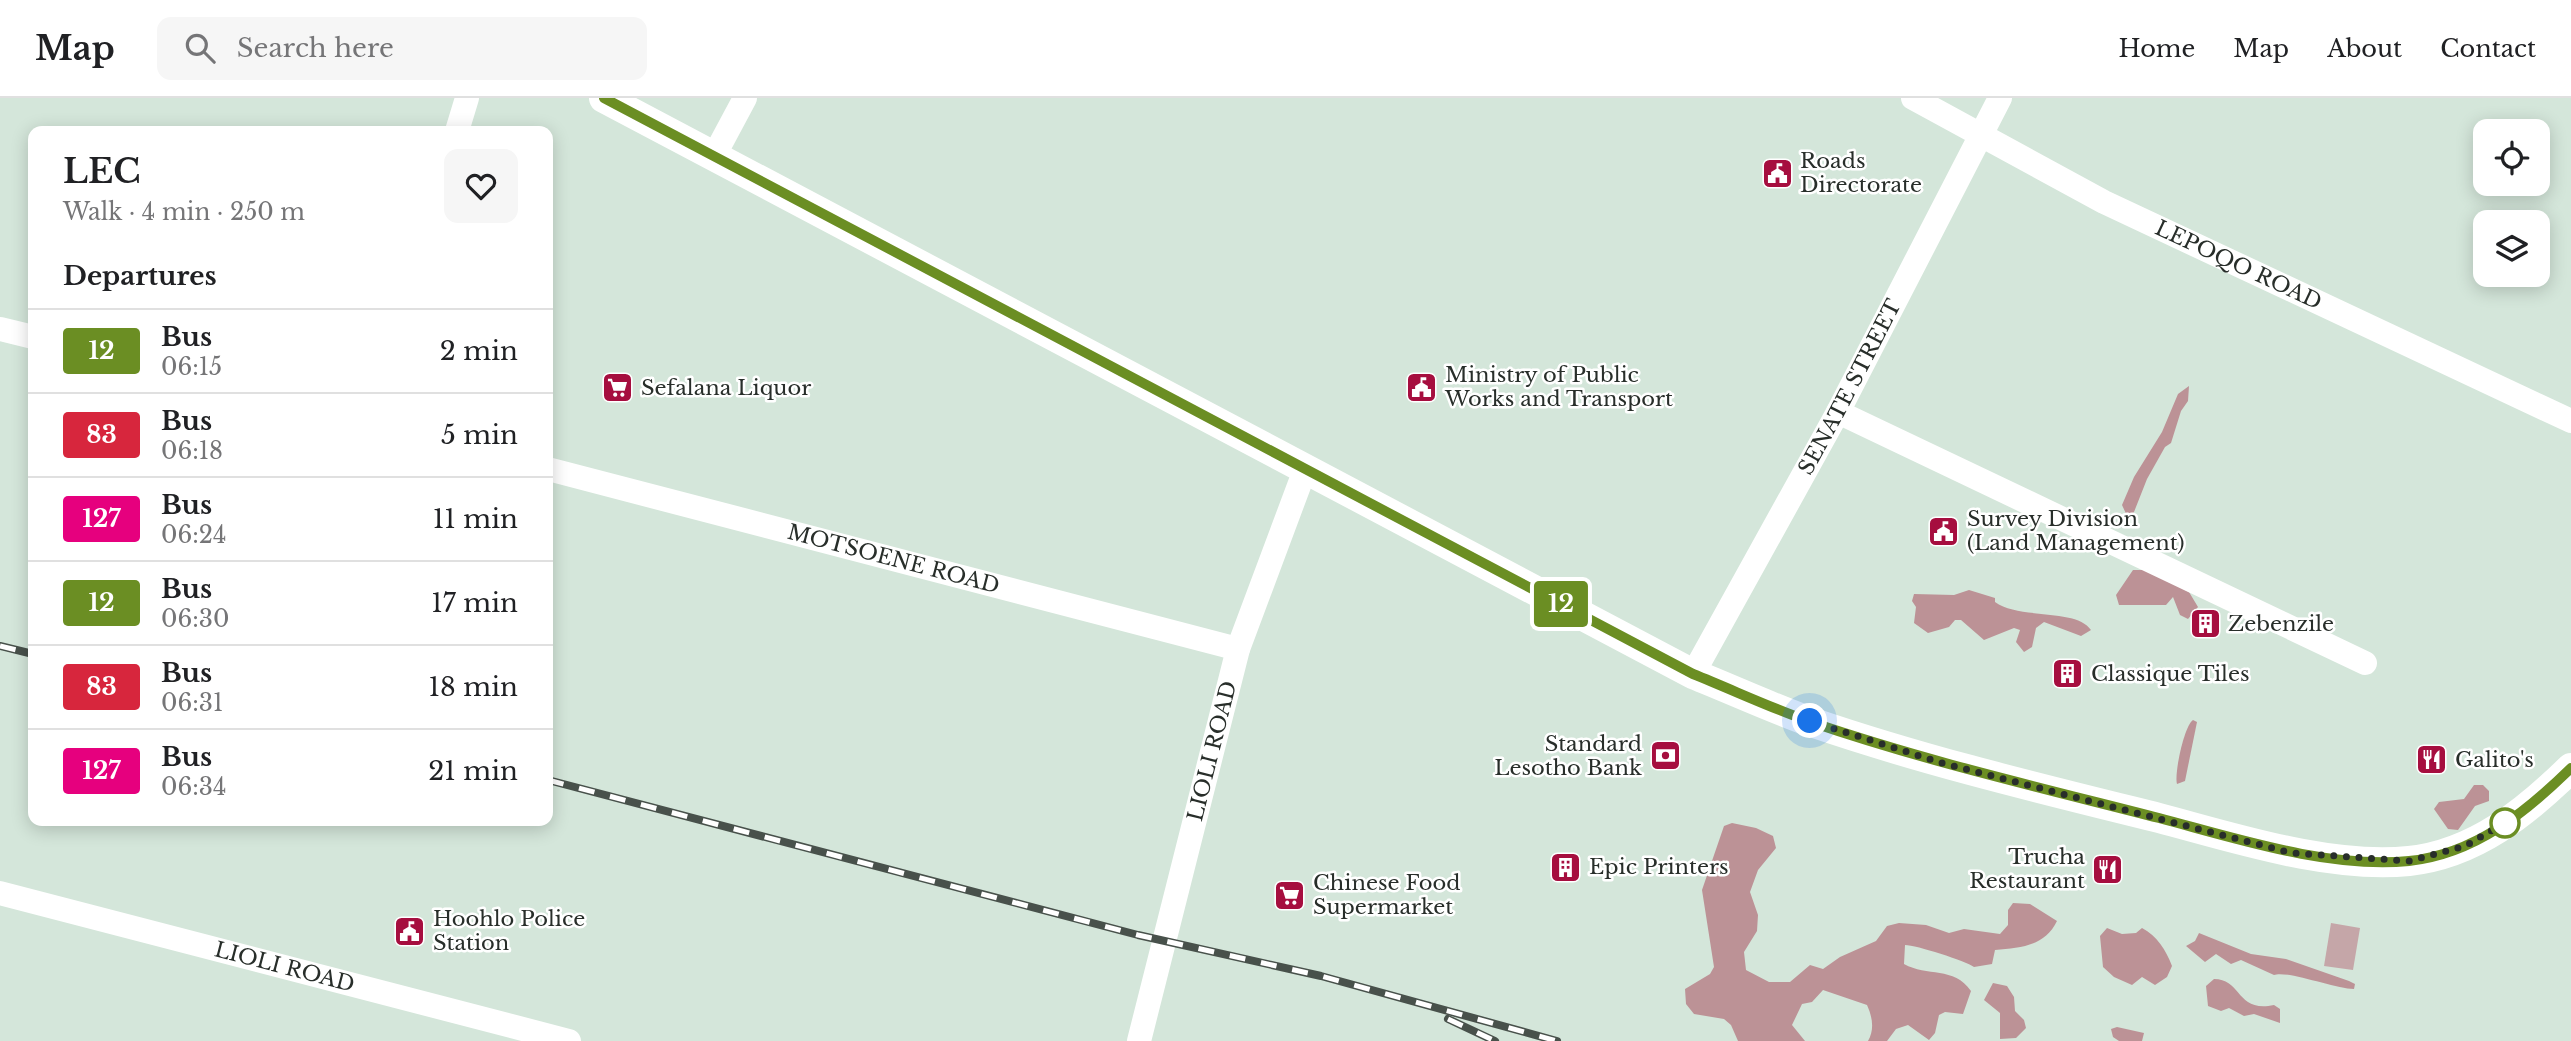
<!DOCTYPE html>
<meta charset="utf-8">
<style>
body{margin:0;font-family:"Libre Baskerville",serif;background:#f6f6f6;color:#202124;height:100vh;display:flex;flex-direction:column;font-size:26px;white-space:nowrap}
*{box-sizing:border-box;margin:0}
p{font-size:23px;color:#757577}
.icon{flex:none;width:38px;height:38px;fill:none;stroke:currentColor;stroke-width:2;stroke-linecap:round;stroke-linejoin:round}
.map{position:relative;flex:1;overflow:hidden}
.details{position:absolute;left:28px;top:28px;width:525px;height:700px;display:flex;flex-direction:column;background:#fff;border-radius:14px;box-shadow:0 4px 18px #0003}
.details>*{flex:none}
.badge{padding:0 14px;border-radius:5px;font-size:24px;line-height:46px}
.buttons{position:absolute;left:2473px;top:21px;display:grid;gap:14px}
.buttons a{display:grid;place-items:center;width:77px;height:77px;border-radius:14px;background:#fff;box-shadow:0 4px 18px #0003;font-size:35px}
.you{position:absolute;width:35px;height:35px;margin:-18px;border:5px solid #fff;border-radius:50%;background:#1a73e8;box-shadow:0 0 0 10px #1a73e833}
.map>.badge{position:absolute;translate:-50% -50%;box-shadow:0 0 0 4px #fff}
h2{padding:0 35px;font-size:26px;line-height:63px}
.round{display:grid;place-items:center;flex:none;width:74px;height:74px;border-radius:14px;background:#f6f6f6}
.head{display:flex;align-items:center;justify-content:space-between;height:119px;padding:0 35px}
h1{font-size:33px;font-weight:800;line-height:52px}
ul{padding:0;list-style:none}
li{display:flex;align-items:center;gap:21px;height:84px;padding:0 35px;border-top:2px solid #e0e0e0}
li div{flex:1}
li b{display:block;font-size:26px}
li em{font-style:normal}
li .badge{min-width:77px;font-weight:700;text-align:center}
header{display:flex;align-items:center;gap:42px;box-sizing:border-box;height:98px;padding:0 35px;background:#fff;border-bottom:2px solid #e0e0e0}
header strong{font-size:33px}
nav{display:flex;gap:38px;margin-inline-start:auto;font-size:24px}
.search{width:490px;height:63px;background:#f6f6f6;display:flex;align-items:center;gap:18px;box-sizing:border-box;padding:0 24px;border-radius:14px;color:#757577;font-size:26px}
.map>svg:first-child{display:block}
.green{fill:#c5a6a8}
.forest{fill:#bc9296}
.lines{fill:none;stroke-linecap:round;stroke-linejoin:round}
.minor{stroke:#fff;stroke-width:24}
.major{stroke:#fff;stroke-width:30}
.rail-casing{stroke:#48514b;stroke-width:8}
.rail{stroke:#fff;stroke-width:5;stroke-dasharray:16;stroke-linecap:butt}
.line-casing{stroke:#fff;stroke-width:16}
.line{stroke:#6b8e23;stroke-width:10}
.walk{stroke:#282e2a;stroke-width:7;stroke-dasharray:0 12.6}
.stop-dot{fill:#fff;stroke:#6b8e23;stroke-width:3.5}
.labels{text-anchor:middle;stroke-width:5;stroke-linejoin:round;paint-order:stroke}
.poi-label{font-size:21px;fill:#282e2a;stroke:#fff;text-anchor:start}
.street-label{font-size:21px;fill:#282e2a;stroke:#fff}
</style>
<header>
<strong>Map</strong>
<div class="search"><svg class="icon" aria-label="search" viewBox="0 0 24 24"><circle cx="10" cy="10" r="6"/><path d="M15 15l6 6"/></svg>Search here</div>
<nav><a>Home</a><a>Map</a><a>About</a><a>Contact</a></nav>
</header>
<div class="map">
<svg width="2571" height="943" viewBox="0 0 2571 943">
<rect width="100%" height="100%" fill="#d4e6da"/>
<!-- green -->
<polygon class="green" points="2331,825 2360,830 2353,872 2324,868"/>
<!-- forest -->
<g class="forest">
<polygon points="2189,288 2188,303 2181,313 2171,345 2165,349 2147,381 2134,414 2128,420 2122,407 2134,379 2162,334 2178,296"/>
<polygon points="2133,472 2147,472 2189,494 2198,509 2188,521 2180,517 2173,499 2166,507 2119,507 2116,497"/>
<path d="M 1969,492 L 1995,500 L 1995,504 C 2020,522 2077,510 2091,532 L 2081,538 L 2044,524 L 2036,530 L 2032,549 L 2024,554 L 2016,544 L 2020,532 L 2014,530 L 1984,542 L 1961,522 L 1955,522 L 1949,529 L 1928,535 L 1914,525 L 1916,509 L 1912,503 L 1914,496 L 1954,497 Z"/>
<path d="M 2193,622 L 2197,624 L 2185,683 L 2177,686 C 2174,676 2184,628 2193,622 Z"/>
<polygon points="2474,687 2483,687 2489,693 2489,703 2475,708 2458,732 2448,731 2434,711 2439,704 2464,701"/>
<path d="M 1732,725 L 1756,730 L 1773,738 L 1776,750 L 1758,772 L 1750,794 L 1758,817 L 1757,833 L 1744,854 L 1746,872 L 1769,884 L 1790,884 L 1810,867 L 1823,871 L 1840,859 L 1876,843 L 1887,828 L 1899,825 L 1926,827 L 1949,835 L 1964,831 L 2000,836 L 2008,827 L 2008,812 L 2013,805 L 2030,806 L 2057,823 C 2045,848 2021,850 1995,852 L 1992,866 L 1974,869 C 1966,863 1916,847 1905,847 L 1904,866 C 1927,879 1954,868 1971,893 L 1963,916 L 1945,914 L 1939,917 L 1935,935 L 1929,942 L 1908,927 L 1896,931 L 1887,943 L 1868,943 C 1875,931 1872,918 1867,907 L 1823,892 L 1812,904 L 1802,906 L 1792,927 L 1805,943 L 1738,943 L 1731,927 L 1724,921 L 1694,916 L 1686,906 L 1685,891 L 1710,876 L 1714,869 L 1702,792 L 1724,728 Z"/>
<path d="M 2107,830 L 2122,836 L 2136,835 L 2142,830 C 2157,838 2166,852 2172,868 L 2167,879 L 2155,887 L 2142,879 L 2132,887 L 2114,879 L 2103,869 L 2100,838 Z"/>
<path d="M 2199,835 L 2251,856 L 2286,861 L 2349,883 L 2355,886 L 2354,891 C 2335,891 2287,872 2274,877 L 2241,862 L 2231,866 L 2216,856 L 2205,864 L 2186,848 L 2195,843 Z"/>
<path d="M 2214,881 C 2242,881 2236,915 2274,907 L 2280,911 L 2280,925 L 2254,916 L 2244,918 L 2229,910 L 2221,913 L 2208,908 L 2206,888 Z"/>
<polygon points="1993,885 2007,888 2014,899 2015,913 2024,922 2026,930 2016,940 2000,941 2000,915 1984,902"/>
<polygon points="2117,929 2144,935 2142,943 2119,943 2113,939 2111,931"/>
</g>
<g class="lines">
<!-- minor -->
<g class="minor">
<path id="s1" d="M 1913,0 L 2104,104 L 2571,323"/>
<polyline points="457,33 467,0"/>
<polyline points="714,58 745,0"/>
<polyline points="0,231 33,239"/>
<polyline points="1838,314 2365,565"/>
<path id="s2" d="M 548,371 L 1238,551"/>
<path id="s3" d="M 1693,576 L 1838,314 L 2000,0"/>
<path id="s4" d="M 0,795 L 569,943"/>
<path id="s5" d="M 1139,943 L 1238,551 L 1306,369"/>
</g>
<!-- major -->
<path class="major" d="M 604,0 L 1693,576 C 1733,592 1772,610 1811,624 C 1925,663 2042,691 2159,720 C 2235,740 2329,771 2409,763 C 2475,756 2526,714 2571,670"/>
<defs>
<g id="rail">
<polyline points="0,548 33,556"/>
<polyline points="548,682 1138,837 1321,878 1557,943"/>
<polyline points="1448,921 1495,943"/>
</g>
</defs>
<!-- rail casing -->
<use href="#rail" class="rail-casing"/>
<!-- rail -->
<use href="#rail" class="rail"/>
</g>
<g class="lines">
<defs>
<path id="line" d="M 604,0 L 1693,576 C 1733,592 1771,610 1811,624 C 1925,663 2042,690 2159,720 C 2235,740 2329,771 2409,763 C 2475,756 2526,714 2571,670"/>
</defs>
<!-- line casing -->
<use href="#line" class="line-casing"/>
<!-- line -->
<use href="#line" class="line"/>
<!-- walk -->
<polyline class="walk" points="1810,623 1942,665 2292,755 2409,763 2465,748 2505,725"/>
</g>
<!-- icons -->
<defs>
<symbol id="civic-square" viewBox="-11 -11 22 22"><rect x="-9" y="-9" width="18" height="18" rx="4" fill="#a60e3f" stroke="#fff"/><path d="M-.6-6.5H3V-4.5H.6V-3L4-1V1h2V6H-6V1h2V-1L-.6-3ZM-1.2 2.5V6h2.4V2.5Z" fill="#fff"/></symbol>
<symbol id="supermarket-square" viewBox="-11 -11 22 22"><rect x="-9" y="-9" width="18" height="18" rx="4" fill="#a60e3f" stroke="#fff"/><path d="M-6-5.5h2.5l.6 2H6L4.5 2H-2.5L-4.4-4H-6ZM-1.5 3.2a1.3 1.3 0 1 0 .1 0ZM3 3.2a1.3 1.3 0 1 0 .1 0Z" fill="#fff"/></symbol>
<symbol id="building-square" viewBox="-11 -11 22 22"><rect x="-9" y="-9" width="18" height="18" rx="4" fill="#a60e3f" stroke="#fff"/><path d="M-4-6H4V6H1V3H-1V6H-4ZM-2.5-4.3h1.7v1.8h-1.7ZM.8-4.3h1.7v1.8H.8ZM-2.5-1h1.7V.8h-1.7ZM.8-1h1.7V.8H.8Z" fill="#fff"/></symbol>
<symbol id="bank-square" viewBox="-11 -11 22 22"><rect x="-9" y="-9" width="18" height="18" rx="4" fill="#a60e3f" stroke="#fff"/><path d="M-6-4H6V4H-6ZM0-2.3a2.3 2.3 0 1 0 0 4.6a2.3 2.3 0 1 0 0-4.6Z" fill="#fff"/></symbol>
<symbol id="restaurant-square" viewBox="-11 -11 22 22"><rect x="-9" y="-9" width="18" height="18" rx="4" fill="#a60e3f" stroke="#fff"/><path d="M-5-6h1v4h1v-4h1v4h1v-4h1v5L-1.5 .5V6h-2V.5L-5-1ZM5-6V6H3V1.5H1.5Q1.5-4 5-6Z" fill="#fff"/></symbol>
</defs>
<g fill-rule="evenodd">
<use href="#civic-square" x="1760" y="58" width="35" height="35"/>
<use href="#civic-square" x="1404" y="272" width="35" height="35"/>
<use href="#supermarket-square" x="600" y="272" width="35" height="35"/>
<use href="#civic-square" x="1926" y="416" width="35" height="35"/>
<use href="#building-square" x="2188" y="508" width="35" height="35"/>
<use href="#building-square" x="2050" y="558" width="35" height="35"/>
<use href="#bank-square" x="1648" y="640" width="35" height="35"/>
<use href="#restaurant-square" x="2414" y="644" width="35" height="35"/>
<use href="#building-square" x="1548" y="752" width="35" height="35"/>
<use href="#restaurant-square" x="2090" y="754" width="35" height="35"/>
<use href="#supermarket-square" x="1272" y="780" width="35" height="35"/>
<use href="#civic-square" x="392" y="816" width="35" height="35"/>
</g>
<!-- markers -->
<circle class="stop-dot" cx="2505" cy="725" r="14"/>
<g class="labels">
<!-- poi labels -->
<g class="poi-label">
<text x="1800" y="70">Roads<tspan x="1800" dy="24">Directorate</tspan></text>
<text x="1445" y="284">Ministry of Public<tspan x="1445" dy="24">Works and Transport</tspan></text>
<text x="641" y="297">Sefalana Liquor</text>
<text x="1967" y="428">Survey Division<tspan x="1967" dy="24">(Land Management)</tspan></text>
<text x="2228" y="533">Zebenzile</text>
<text x="2091" y="583">Classique Tiles</text>
<text x="1642" y="653" text-anchor="end">Standard<tspan x="1642" dy="24">Lesotho Bank</tspan></text>
<text x="2455" y="669">Galito's</text>
<text x="2085" y="766" text-anchor="end">Trucha<tspan x="2085" dy="24">Restaurant</tspan></text>
<text x="1589" y="776">Epic Printers</text>
<text x="1313" y="792">Chinese Food<tspan x="1313" dy="24">Supermarket</tspan></text>
<text x="433" y="828">Hoohlo Police<tspan x="433" dy="24">Station</tspan></text>
</g>
<!-- street labels -->
<g class="street-label">
<text dy="7" stroke="none"><textPath href="#s1" startOffset="366">LEPOQO ROAD</textPath></text>
<text dy="7" stroke="none"><textPath href="#s3" startOffset="327">SENATE STREET</textPath></text>
<text dy="7" stroke="none"><textPath href="#s2" startOffset="357">MOTSOENE ROAD</textPath></text>
<text dy="7" stroke="none"><textPath href="#s5" startOffset="299">LIOLI ROAD</textPath></text>
<text dy="7" stroke="none"><textPath href="#s4" startOffset="294">LIOLI ROAD</textPath></text>
</g>
</g>
</svg>
<div class="buttons">
<a><svg class="icon" aria-label="locate" viewBox="0 0 24 24"><circle cx="12" cy="12" r="6"/><path d="M12 2v4M12 18v4M2 12h4M18 12h4"/></svg></a>
<a><svg class="icon" aria-label="layers" viewBox="0 0 24 24"><path d="M12 4l9 5-9 5-9-5zM3 14l9 5 9-5"/></svg></a>
</div>
<div class="you" style="left:1810px;top:623px"></div>
<b class="badge" style="left:1561px;top:506px;background:#6b8e23;color:#fff">12</b>
<section class="details">
<div class="head"><div><h1>LEC</h1><p>Walk · 4 min · 250 m</p></div><a class="round"><svg class="icon" aria-label="heart" viewBox="0 0 24 24"><path d="M12 20l-8-8c-3-5 5-10 8-4 3-6 11-1 8 4z"/></svg></a></div>
<h2>Departures</h2>
<ul>
<li><span class="badge" style="background:#6b8e23;color:#fff">12</span><div><b>Bus</b><p>06:15</p></div><em>2 min</em></li>
<li><span class="badge" style="background:#d7263d;color:#fff">83</span><div><b>Bus</b><p>06:18</p></div><em>5 min</em></li>
<li><span class="badge" style="background:#e6007e;color:#fff">127</span><div><b>Bus</b><p>06:24</p></div><em>11 min</em></li>
<li><span class="badge" style="background:#6b8e23;color:#fff">12</span><div><b>Bus</b><p>06:30</p></div><em>17 min</em></li>
<li><span class="badge" style="background:#d7263d;color:#fff">83</span><div><b>Bus</b><p>06:31</p></div><em>18 min</em></li>
<li><span class="badge" style="background:#e6007e;color:#fff">127</span><div><b>Bus</b><p>06:34</p></div><em>21 min</em></li>
</ul>
</section>
</div>
